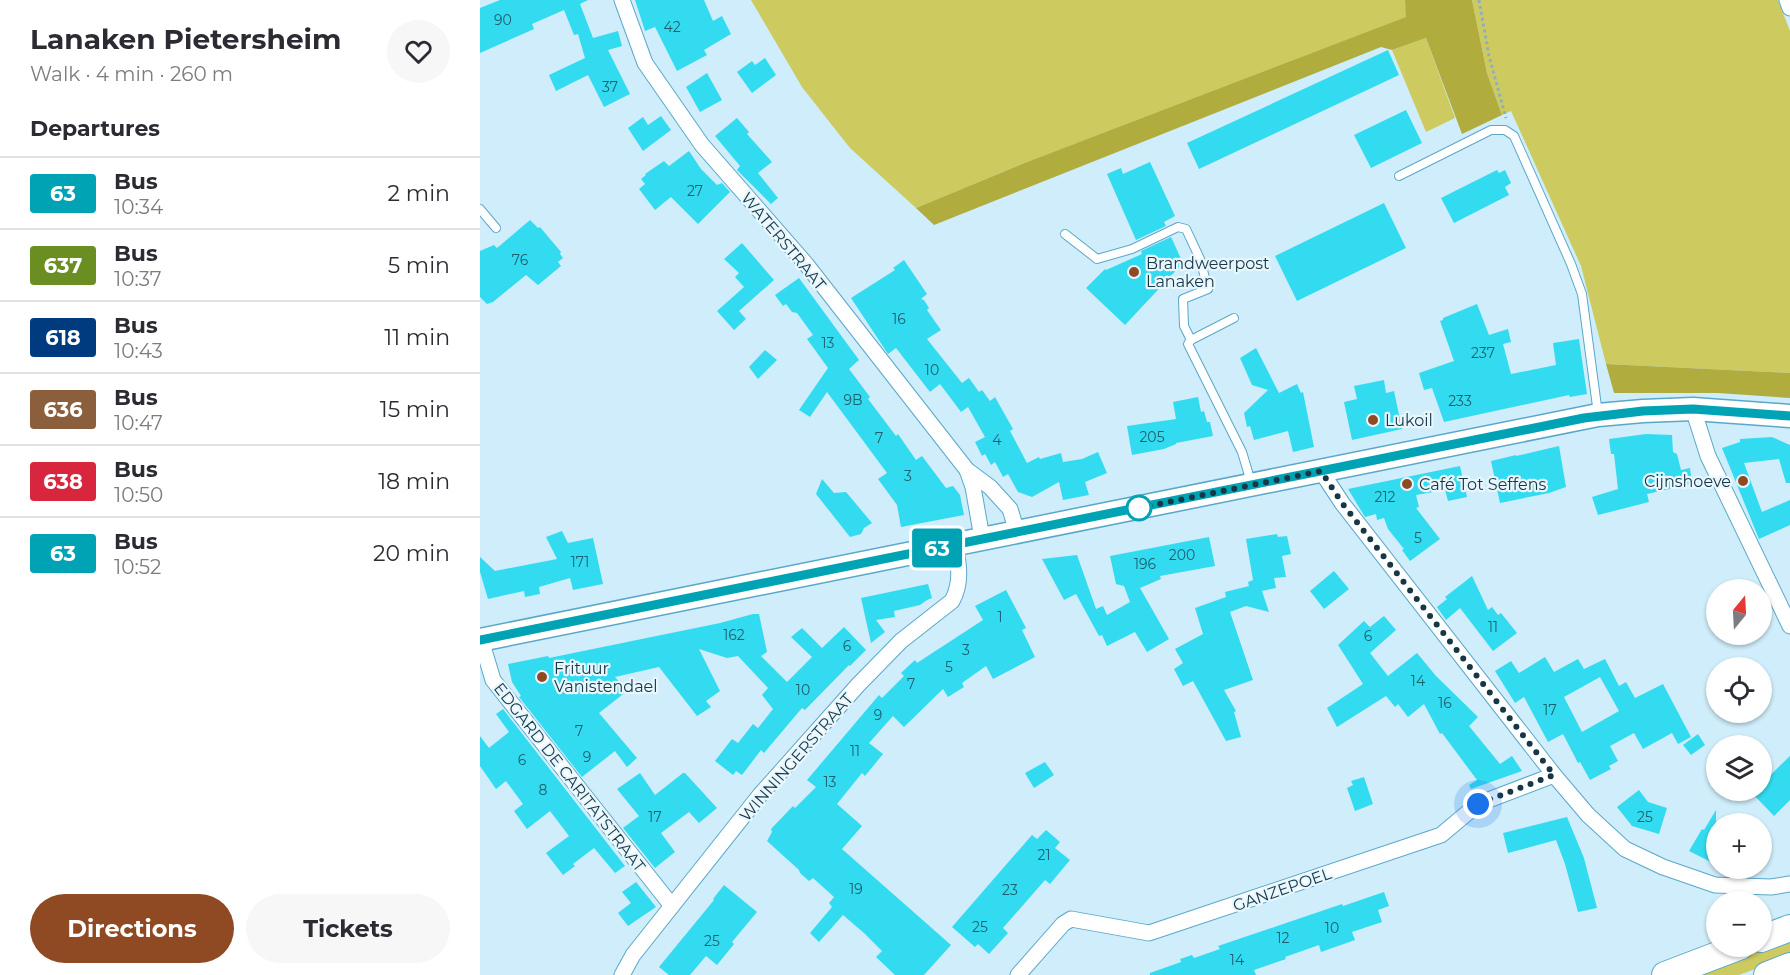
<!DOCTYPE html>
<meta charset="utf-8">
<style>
body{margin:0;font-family:Montserrat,sans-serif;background:#f7f7f7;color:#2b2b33;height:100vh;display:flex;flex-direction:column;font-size:22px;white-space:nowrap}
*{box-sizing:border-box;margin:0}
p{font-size:20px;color:#7c7c81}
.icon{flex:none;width:33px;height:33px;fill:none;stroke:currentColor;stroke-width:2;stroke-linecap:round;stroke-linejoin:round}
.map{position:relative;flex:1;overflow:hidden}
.panel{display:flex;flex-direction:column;background:#fff;width:480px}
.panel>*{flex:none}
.badge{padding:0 12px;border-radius:4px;font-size:21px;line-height:39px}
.needle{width:39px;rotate:18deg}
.fabs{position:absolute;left:1226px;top:579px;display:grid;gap:12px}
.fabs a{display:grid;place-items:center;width:66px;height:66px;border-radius:50%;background:#fff;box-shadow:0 2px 4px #0004;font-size:30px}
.you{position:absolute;width:30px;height:30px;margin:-15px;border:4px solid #fff;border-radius:50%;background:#1a73e8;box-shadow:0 0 0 9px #1a73e833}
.map>.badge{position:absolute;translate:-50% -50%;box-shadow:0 0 0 3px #fff}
h2{padding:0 30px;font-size:22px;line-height:54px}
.round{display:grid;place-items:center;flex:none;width:63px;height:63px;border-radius:32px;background:#f7f7f7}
.summary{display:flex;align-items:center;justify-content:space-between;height:102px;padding:0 30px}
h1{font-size:28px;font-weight:700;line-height:45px}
.button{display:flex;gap:12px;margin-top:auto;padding:12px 30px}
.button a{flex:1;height:69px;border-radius:36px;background:#904a23;color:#fff;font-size:24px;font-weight:700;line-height:69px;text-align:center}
.button a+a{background:#f7f7f7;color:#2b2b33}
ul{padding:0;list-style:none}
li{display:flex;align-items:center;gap:18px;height:72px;padding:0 30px;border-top:2px solid #e1e1e2}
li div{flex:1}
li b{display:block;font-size:22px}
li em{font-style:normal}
li .badge{min-width:66px;font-weight:700;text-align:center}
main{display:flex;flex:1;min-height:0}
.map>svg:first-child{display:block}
.green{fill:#cdca60}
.forest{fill:#b0ac3d}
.building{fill:#33dbf0;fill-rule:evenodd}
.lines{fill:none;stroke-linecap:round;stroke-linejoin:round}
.lane-casing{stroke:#59a8c9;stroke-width:10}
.street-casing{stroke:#59a8c9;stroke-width:17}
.secondary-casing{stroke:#59a8c9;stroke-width:25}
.primary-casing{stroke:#59a8c9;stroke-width:28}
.path{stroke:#90afbc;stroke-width:3;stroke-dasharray:3 3;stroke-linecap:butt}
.lane{stroke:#fff;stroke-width:8}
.street{stroke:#fff;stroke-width:15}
.secondary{stroke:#fff;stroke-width:22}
.primary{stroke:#fff;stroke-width:26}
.line-casing{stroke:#fff;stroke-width:14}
.line{stroke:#00a3b4;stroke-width:9}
.walk{stroke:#163745;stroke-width:6;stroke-dasharray:0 10.8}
.poi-dot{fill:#904a23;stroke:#e8f7fe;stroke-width:2}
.stop-dot{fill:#fff;stroke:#00a3b4;stroke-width:3}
.labels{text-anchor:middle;stroke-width:4.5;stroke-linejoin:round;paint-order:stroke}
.number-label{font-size:14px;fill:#1d6070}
.street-label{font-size:16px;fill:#163745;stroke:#e8f7fe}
.poi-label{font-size:16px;fill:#163745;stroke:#e8f7fe;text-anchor:start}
</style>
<main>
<section class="panel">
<div class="summary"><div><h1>Lanaken Pietersheim</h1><p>Walk · 4 min · 260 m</p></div><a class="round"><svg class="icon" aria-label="heart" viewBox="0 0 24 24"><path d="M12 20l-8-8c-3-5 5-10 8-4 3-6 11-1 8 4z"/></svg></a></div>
<h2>Departures</h2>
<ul>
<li><span class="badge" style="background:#00a3b4;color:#fff">63</span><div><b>Bus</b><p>10:34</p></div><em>2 min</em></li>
<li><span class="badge" style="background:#6b8e23;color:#fff">637</span><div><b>Bus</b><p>10:37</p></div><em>5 min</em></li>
<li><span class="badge" style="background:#003b80;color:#fff">618</span><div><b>Bus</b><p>10:43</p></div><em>11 min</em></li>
<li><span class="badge" style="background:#8b5e3c;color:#fff">636</span><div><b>Bus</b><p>10:47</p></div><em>15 min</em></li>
<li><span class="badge" style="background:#d7263d;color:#fff">638</span><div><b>Bus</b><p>10:50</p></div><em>18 min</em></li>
<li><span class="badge" style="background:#00a3b4;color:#fff">63</span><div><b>Bus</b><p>10:52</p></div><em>20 min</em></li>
</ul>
<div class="button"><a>Directions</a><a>Tickets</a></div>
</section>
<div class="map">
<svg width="1310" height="975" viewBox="0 0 1310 975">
<rect width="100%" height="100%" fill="#cfedfa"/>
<!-- green -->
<g class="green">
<polygon points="271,0 925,0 927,17 547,162 436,208 370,148 322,87"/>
<polygon points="992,0 1298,0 1310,31 1310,373 1126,364 1101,266 1031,111 1022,115 1007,73"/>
<polygon points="946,38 975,118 946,132 912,50"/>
<polygon points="1310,938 1310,956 1259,975 1210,975"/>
</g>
<!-- forest -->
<g class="forest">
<polygon points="925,0 992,0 1007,73 1022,115 982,134 946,38 912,50 901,47 454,225 436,208 547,162 926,17"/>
<polygon points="1126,364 1310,373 1310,398 1238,393 1134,393"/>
</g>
<!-- building -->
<g class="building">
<polygon points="20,0 108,0 100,4 113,38 138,31 142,46 128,50 150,94 124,107 108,75 76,91 69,75 105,58 98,34 94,35 84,10 52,24 54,29 0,53 0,8"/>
<polygon points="155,0 224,0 233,21 242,16 251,34 224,50 227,55 197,71 175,27 165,31"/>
<polygon points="908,50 919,75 719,169 707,143"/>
<polygon points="285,58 296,75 272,93 257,72 272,61 275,65"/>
<polygon points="227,73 242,100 220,112 206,87"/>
<polygon points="926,110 942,143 891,168 874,135"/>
<polygon points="181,116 191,130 163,151 148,128 163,117 168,125"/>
<polygon points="257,118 269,132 267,134 292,162 278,173 298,198 291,204 257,170 260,166 235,136"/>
<polygon points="209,151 221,169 237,185 242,183 250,192 218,224 191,197 175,210 159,189 165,184 161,179 166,175 165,174 184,161 189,166"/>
<polygon points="670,162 695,216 684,222 686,226 656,240 627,174 641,168 643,174"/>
<polygon points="1017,170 1019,173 1025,170 1031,183 1025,187 1029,195 974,223 961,198"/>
<polygon points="904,203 926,248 817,301 795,256"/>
<polygon points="50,220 58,228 60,227 81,252 80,254 83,258 78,262 81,266 58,285 46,275 13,302 7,304 0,297 0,251 14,245 17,248"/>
<polygon points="691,237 703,263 645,325 606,288 625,269 626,270 662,254 661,251"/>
<polygon points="262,243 294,280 259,311 266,319 254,330 237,311 264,287 255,277 259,273 244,259"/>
<polygon points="424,260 447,294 441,299 444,300 449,308 447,310 461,330 447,339 482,383 489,378 499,392 502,390 510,401 515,397 533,429 530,431 547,463 559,457 560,459 581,453 583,462 602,459 618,452 627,473 605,482 609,495 583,500 579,482 552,497 538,492 528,474 523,477 515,462 511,465 505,454 502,456 495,442 505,437 488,407 481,412 460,384 450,392 416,348 408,354 371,298 415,270 413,268"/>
<polygon points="319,278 379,360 369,369 390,397 388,399 416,436 418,434 436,460 442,456 466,488 473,486 480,495 484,515 421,527 417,505 398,479 407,473 347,392 330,417 319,410 348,368 327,339 333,335 317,313 312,312 306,304 303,306 295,295"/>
<polygon points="997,304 1009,335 1028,329 1031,342 1023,344 1031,374 1076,365 1073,343 1099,339 1107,394 1090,397 1089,395 964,422 952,388 944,390 939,373 974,361 960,321 963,320 963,318"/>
<polygon points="776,348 799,393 817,384 821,393 823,392 834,447 813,452 808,431 774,440 770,426 767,427 764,413 788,390 772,385 760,358"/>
<polygon points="285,350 297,360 278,379 269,367"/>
<polygon points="904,380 906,393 914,391 922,429 872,440 864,402 877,399 874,386"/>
<polygon points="718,397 721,412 724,411 727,422 730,422 733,436 696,443 696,444 684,449 652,455 647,426 696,419 693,402"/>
<polygon points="1166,434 1192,435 1193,452 1197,454 1201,470 1210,468 1212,484 1167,494 1169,502 1118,515 1112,497 1138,489 1134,454 1131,454 1129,439"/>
<polygon points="1292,437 1310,445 1310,483 1306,483 1299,459 1264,463 1282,512 1310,500 1310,525 1279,539 1242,448 1260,442 1260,439"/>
<polygon points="1079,446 1086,487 1069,493 1020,503 1011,461 1036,455 1036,456"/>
<polygon points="980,466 987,497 968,501 965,490 936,495 939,507 936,508 960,539 930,561 922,550 924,549 908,529 904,518 897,520 896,514 885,517 868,489"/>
<polygon points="342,479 354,493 366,492 392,523 384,528 381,534 370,537 336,494"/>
<polygon points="82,531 88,543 113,538 123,584 93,590 90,578 59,587 60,594 45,597 44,591 8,599 0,572 0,557 15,571 77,559 66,537"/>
<polygon points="797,534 798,537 807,536 811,554 802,556 806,577 794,578 796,588 782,591 789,612 766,606 750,612 773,680 744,690 756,711 754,712 761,737 746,741 713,681 703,686 694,669 703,663 695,649 723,634 715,608 746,597 745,592 769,586 768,582 773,580 766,539"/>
<polygon points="729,537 735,566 680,576 681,579 660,588 689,639 667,652 655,632 627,646 622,635 619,636 596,594 584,600 562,559 597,555 616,609 623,606 627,615 650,602 644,586 636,584 630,556"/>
<polygon points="854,571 869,589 844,609 830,591"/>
<polygon points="992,576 1008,610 1012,607 1018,615 1021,613 1037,633 1013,651 980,608 966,620 957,607 967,599 965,597"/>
<polygon points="448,584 452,598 447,600 440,605 414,611 415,617 396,620 405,632 391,643 381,598"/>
<polygon points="526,590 546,628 542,630 555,657 513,679 506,666 482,683 484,687 468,697 463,689 424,727 413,716 389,743 403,754 385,776 382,773 357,804 382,826 362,849 471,945 444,975 415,975 396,957 402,951 384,933 363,915 339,942 330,933 352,907 349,903 354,897 333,878 329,881 320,873 319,870 287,841 292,832 291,829 313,806 315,808 336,787 327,780 399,695 402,698 424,676 421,673 435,660 437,663 503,620 495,606"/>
<polygon points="273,614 279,614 287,652 281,656 307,682 332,657 311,637 322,628 342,648 364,627 386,650 370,666 369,665 325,710 322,708 284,753 281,750 262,775 256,771 253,775 235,761 252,739 258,743 273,724 278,728 293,709 282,695 288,688 258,656 247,658 219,649 240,691 226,701 231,707 217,716 179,667 135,677 147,691 119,713 157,758 147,767 135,751 102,777 39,697 41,696 32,682 28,664 68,656 69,658 240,623"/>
<polygon points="904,616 916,630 890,653 908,676 937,653 956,676 998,717 989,726 1020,764 1032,756 1042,771 991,789 989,785 997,780 962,733 960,734 944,704 928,717 918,704 915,707 906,696 857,727 847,708 883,684 858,645 884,621 890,627"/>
<path d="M 1065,657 L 1074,672 L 1098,659 L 1104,669 L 1125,659 L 1139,686 L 1146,682 L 1155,698 L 1183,684 L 1211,737 L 1198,744 L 1192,733 L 1163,749 L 1154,733 L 1130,746 L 1138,761 L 1129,766 L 1131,769 L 1110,780 L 1100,762 L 1098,763 L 1083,734 L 1068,742 L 1044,697 L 1035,703 L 1015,671 L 1031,661 L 1039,673 ZM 1120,677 L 1139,711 L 1102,732 L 1084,697 Z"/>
<polygon points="23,709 145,866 135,873 114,848 93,864 95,866 83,875 66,853 89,836 70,811 47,829 34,811 43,804 26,781 16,789 0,766 0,736 9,748 29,732 16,714"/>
<polygon points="1218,734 1225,745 1211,755 1203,745"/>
<polygon points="1310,756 1310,800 1294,816 1272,793 1274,790 1281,790 1281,784"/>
<polygon points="565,762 574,775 554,788 545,773"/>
<polygon points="160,773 175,795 203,773 205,773 237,808 219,823 209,812 181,833 195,852 175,868 143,828 159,816 137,789"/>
<polygon points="884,777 893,804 875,811 867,788 873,785 871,781"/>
<polygon points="1159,790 1168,802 1187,808 1179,834 1152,826 1137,807"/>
<polygon points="1236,810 1236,852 1231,862 1209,851 1222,829 1224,830"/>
<polygon points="1087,817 1104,858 1117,908 1098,912 1085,864 1076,840 1028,853 1023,833"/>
<polygon points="566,830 580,842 575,848 590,860 570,884 565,880 523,928 528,933 509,954 498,944 495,947 472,927 552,835 557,839"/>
<polygon points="156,882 176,907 148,926 138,913 151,903 142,892"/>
<polygon points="244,885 277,912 252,942 254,944 237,965 226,956 210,975 189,975 179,967 234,900 233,899"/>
<polygon points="904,892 909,906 898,910 902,922 872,932 875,940 841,952 839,945 805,957 806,959 774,970 776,975 670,975 670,973 701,962 700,959 712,955 714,958 740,949 738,946 862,904 863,906"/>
</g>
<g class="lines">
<defs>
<g id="lane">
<polyline points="919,176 1011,130 1025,130 1034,136 1091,264 1102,294 1118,414"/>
<polyline points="0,209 16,228"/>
<polyline points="585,234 617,259 652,249 698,227 706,229 720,259 728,289 703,299 704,326 711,340"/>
<polyline points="754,318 711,340 708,344 762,452 768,472 770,482"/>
</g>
<g id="street">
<polyline points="142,0 165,63 222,145 326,264 487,470 510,487 530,509 537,532"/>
<polyline points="1307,0 1310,8"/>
<polyline points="1213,409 1228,456 1310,626"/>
<polyline points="487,470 493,487 502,538"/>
<polyline points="841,471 862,503 1074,775 1108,815 1145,849 1183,867 1235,885 1291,887 1310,884"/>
<polyline points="1,640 13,680 192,906"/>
<path d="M 142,975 L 153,955 L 280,795 L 378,685 L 421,641 L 472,601 C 482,583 479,565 475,545"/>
<polyline points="538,975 583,924 591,919 669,933 961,835 998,804 1074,775"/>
</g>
<polyline id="secondary" points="0,640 1118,415 1163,411 1213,409 1310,416"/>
<g id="primary">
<polyline points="1281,939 1310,928"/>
<polyline points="1185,975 1261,946"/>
<polyline points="1287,975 1310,966"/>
</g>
</defs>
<!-- lane casing -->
<use href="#lane" class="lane-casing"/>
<!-- street casing -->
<use href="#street" class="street-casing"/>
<!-- secondary casing -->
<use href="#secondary" class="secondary-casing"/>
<!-- primary casing -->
<use href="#primary" class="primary-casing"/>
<!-- path -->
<polyline class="path" points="999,0 1009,56 1026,118"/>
<!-- lane -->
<use href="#lane" class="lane"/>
<!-- street -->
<use href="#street" class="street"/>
<!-- secondary -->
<use href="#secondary" class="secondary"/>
<!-- primary -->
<use href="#primary" class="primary"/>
</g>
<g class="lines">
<defs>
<polyline id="line" points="0,640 1104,418 1163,411 1213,409 1310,416"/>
</defs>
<!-- line casing -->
<use href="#line" class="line-casing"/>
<!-- line -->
<use href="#line" class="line"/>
<!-- walk -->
<polyline class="walk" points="659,508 841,471 862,503 1074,775 998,804"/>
</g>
<!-- markers -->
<g class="poi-dot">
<circle cx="654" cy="272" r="6"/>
<circle cx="893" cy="420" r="6"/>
<circle cx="1263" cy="481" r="6"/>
<circle cx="927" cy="484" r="6"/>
<circle cx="62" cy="677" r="6"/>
</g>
<circle class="stop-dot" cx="659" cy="508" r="12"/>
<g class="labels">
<!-- number labels -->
<g class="number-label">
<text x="23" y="25">90</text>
<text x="192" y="32">42</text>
<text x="130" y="92">37</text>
<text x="215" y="196">27</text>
<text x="40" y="265">76</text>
<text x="419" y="324">16</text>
<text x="348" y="348">13</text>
<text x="1003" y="358">237</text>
<text x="452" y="375">10</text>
<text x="373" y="405">9B</text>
<text x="980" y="406">233</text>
<text x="672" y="442">205</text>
<text x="399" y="443">7</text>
<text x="517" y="445">4</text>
<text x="428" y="481">3</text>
<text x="905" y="502">212</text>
<text x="938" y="543">5</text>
<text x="702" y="560">200</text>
<text x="100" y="567">171</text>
<text x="665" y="569">196</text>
<text x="520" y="622">1</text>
<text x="1013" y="632">11</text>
<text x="254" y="640">162</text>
<text x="888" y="641">6</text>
<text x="367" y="651">6</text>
<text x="486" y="655">3</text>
<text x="469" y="672">5</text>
<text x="938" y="686">14</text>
<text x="431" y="689">7</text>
<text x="323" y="695">10</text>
<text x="965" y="708">16</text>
<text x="1070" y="715">17</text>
<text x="398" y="720">9</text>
<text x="99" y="736">7</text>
<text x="375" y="756">11</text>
<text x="107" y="762">9</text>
<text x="42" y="765">6</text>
<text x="350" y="787">13</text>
<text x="63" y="795">8</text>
<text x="175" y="822">17</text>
<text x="1165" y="822">25</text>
<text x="564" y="860">21</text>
<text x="376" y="894">19</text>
<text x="530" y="895">23</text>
<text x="500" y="932">25</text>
<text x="852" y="933">10</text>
<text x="803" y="943">12</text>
<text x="232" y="946">25</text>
<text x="757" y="965">14</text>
</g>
<!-- street labels -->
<g class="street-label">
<text transform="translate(304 241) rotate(50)" y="6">WATERSTRAAT</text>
<text transform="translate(316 757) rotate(-49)" y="6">WINNINGERSTRAAT</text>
<text transform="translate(90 777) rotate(52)" y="6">EDGARD DE CARITATSTRAAT</text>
<text transform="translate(802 889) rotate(-19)" y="6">GANZEPOEL</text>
</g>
<!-- poi labels -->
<g class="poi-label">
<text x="666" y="269">Brandweerpost<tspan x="666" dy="18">Lanaken</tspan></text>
<text x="905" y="426">Lukoil</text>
<text x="1251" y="487" text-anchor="end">Cijnshoeve</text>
<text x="939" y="490">Café Tot Seffens</text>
<text x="74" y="674">Frituur<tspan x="74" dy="18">Vanistendael</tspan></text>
</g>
</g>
</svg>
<div class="fabs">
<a><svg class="needle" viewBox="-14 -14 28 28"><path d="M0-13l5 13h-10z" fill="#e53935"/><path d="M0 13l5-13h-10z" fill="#7c7c81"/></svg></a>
<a><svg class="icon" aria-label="locate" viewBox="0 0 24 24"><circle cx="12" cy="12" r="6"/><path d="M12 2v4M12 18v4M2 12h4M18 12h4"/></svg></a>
<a><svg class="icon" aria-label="layers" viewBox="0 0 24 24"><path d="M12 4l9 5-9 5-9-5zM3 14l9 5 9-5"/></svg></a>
<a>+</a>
<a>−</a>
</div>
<div class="you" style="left:998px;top:804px"></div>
<b class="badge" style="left:457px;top:548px;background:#00a3b4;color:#fff">63</b>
</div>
</main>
